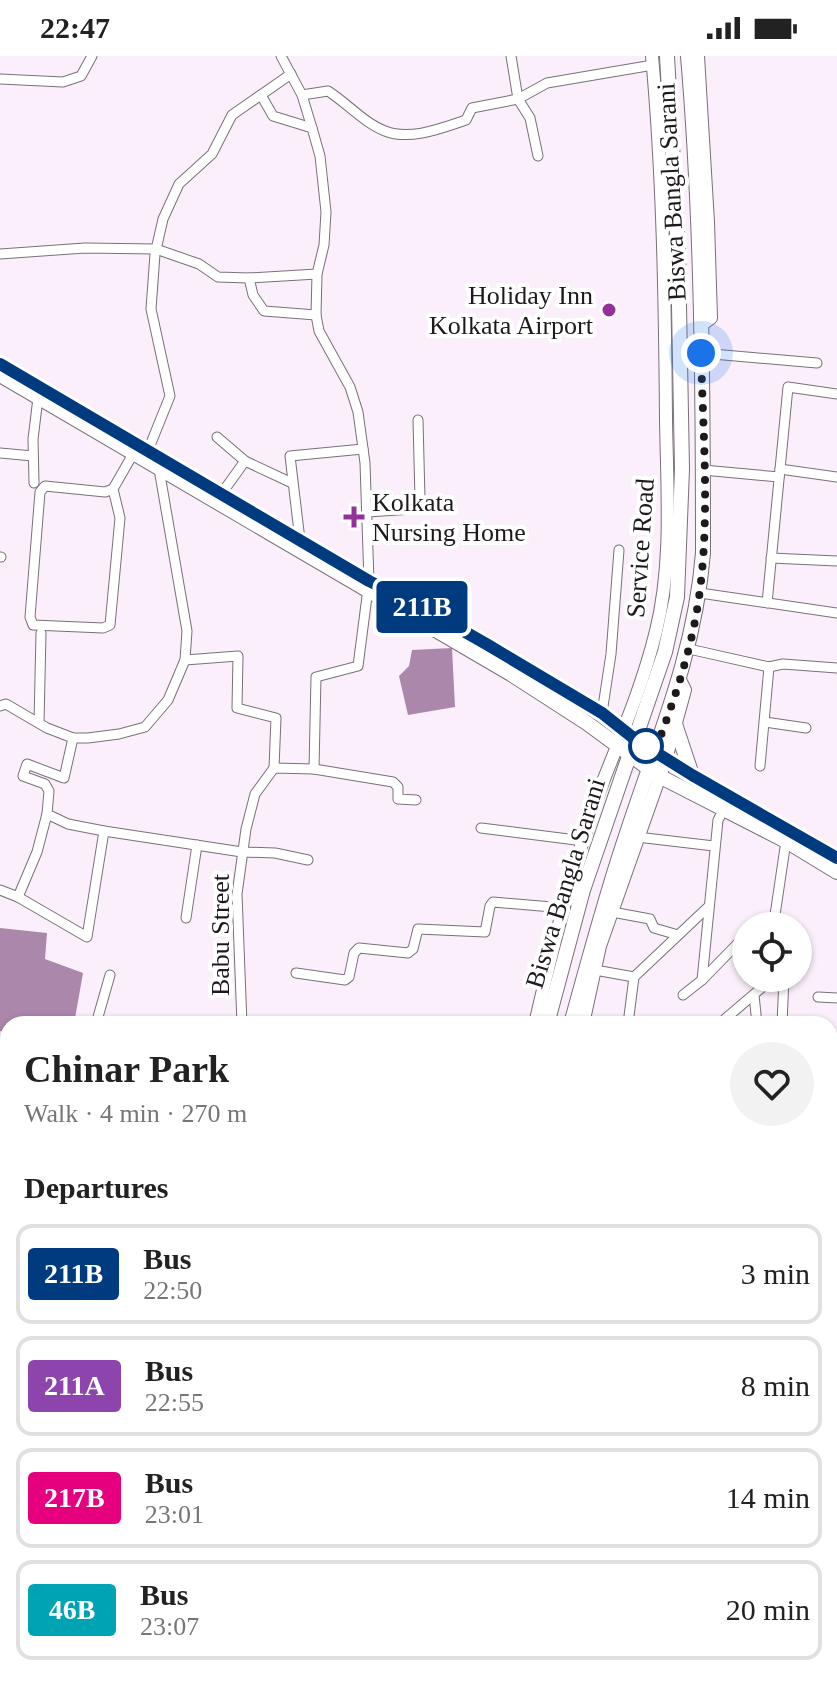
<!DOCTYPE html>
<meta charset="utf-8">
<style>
body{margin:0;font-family:"Times New Roman",serif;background:#f2f2f2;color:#222;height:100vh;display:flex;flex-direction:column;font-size:30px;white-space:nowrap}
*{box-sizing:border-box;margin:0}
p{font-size:26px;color:#767676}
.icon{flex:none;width:44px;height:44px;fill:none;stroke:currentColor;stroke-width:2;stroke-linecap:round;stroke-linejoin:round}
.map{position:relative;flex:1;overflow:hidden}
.drawer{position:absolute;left:0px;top:960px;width:838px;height:672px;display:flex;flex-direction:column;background:#fff;border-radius:24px 24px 0 0;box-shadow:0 2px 6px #0004}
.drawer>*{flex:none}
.badge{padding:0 16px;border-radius:6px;font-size:28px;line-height:52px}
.buttons{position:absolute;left:732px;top:856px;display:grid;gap:16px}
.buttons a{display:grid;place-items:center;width:80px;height:80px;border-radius:50%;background:#fff;box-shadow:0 2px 6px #0004;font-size:40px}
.you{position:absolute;width:40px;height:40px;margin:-20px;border:6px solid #fff;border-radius:50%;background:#1a73e8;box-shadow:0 0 0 12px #1a73e833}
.map>.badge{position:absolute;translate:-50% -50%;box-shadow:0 0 0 4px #fff}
h2{padding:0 24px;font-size:30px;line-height:72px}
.round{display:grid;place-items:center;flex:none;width:84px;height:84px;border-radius:42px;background:#f2f2f2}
.headline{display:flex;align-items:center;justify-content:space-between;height:136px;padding:0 24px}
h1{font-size:38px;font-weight:600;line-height:60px}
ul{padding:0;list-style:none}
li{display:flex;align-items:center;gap:24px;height:100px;margin:0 16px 12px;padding:0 8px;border:4px solid #e0e0e0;border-radius:16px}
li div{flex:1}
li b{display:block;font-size:30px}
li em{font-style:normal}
li .badge{min-width:88px;font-weight:700;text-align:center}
.status{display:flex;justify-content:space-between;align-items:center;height:56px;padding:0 40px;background:#fff;direction:ltr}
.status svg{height:22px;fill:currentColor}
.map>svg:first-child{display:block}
.water{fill:#ab87ac}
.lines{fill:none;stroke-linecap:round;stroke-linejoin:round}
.street-casing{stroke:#7a707a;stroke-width:11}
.secondary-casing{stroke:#7a707a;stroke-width:14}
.primary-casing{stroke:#7a707a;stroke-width:16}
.street{stroke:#fff;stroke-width:9}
.secondary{stroke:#fff;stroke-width:12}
.primary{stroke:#fff;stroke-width:14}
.line-casing{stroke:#fff;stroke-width:18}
.line{stroke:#003b80;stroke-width:12}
.walk{stroke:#1d191d;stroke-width:8;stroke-dasharray:0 14.4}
.poi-dot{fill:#933198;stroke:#fff;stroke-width:3}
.stop-dot{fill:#fff;stroke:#003b80;stroke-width:4}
.labels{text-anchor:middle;stroke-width:8;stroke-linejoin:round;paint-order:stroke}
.street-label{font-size:26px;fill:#1d191d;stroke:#fff}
.poi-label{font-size:26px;fill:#1d191d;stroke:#fff;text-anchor:end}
</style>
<div class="status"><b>22:47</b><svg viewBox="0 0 49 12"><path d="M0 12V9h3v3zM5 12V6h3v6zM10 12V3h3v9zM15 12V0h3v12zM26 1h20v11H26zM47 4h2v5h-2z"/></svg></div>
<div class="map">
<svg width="837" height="1632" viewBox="0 0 837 1632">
<rect width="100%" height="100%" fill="#fbeffb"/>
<!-- water -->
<g class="water">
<polygon points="452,592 455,651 408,659 399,620 409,610 412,594"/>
<polygon points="0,872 47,877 45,903 83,917 74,968 8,968 8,977 0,975"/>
</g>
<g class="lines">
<defs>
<g id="street">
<polyline points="281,0 302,39 312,72"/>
<polyline points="511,0 518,43 530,62 538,100"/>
<polyline points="0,23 63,26 81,20 92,0"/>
<path d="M 302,39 L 328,35 C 347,47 364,67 385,75 C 410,85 442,72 466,64 L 472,52 L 518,43 L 547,27 L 653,9"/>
<polyline points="0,198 85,192 156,193 199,208 218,221 249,222"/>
<polyline points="316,259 264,255 253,239 249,222 317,218"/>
<polyline points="701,297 817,307"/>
<polyline points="217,381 245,405"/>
<polyline points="0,397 33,400"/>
<polyline points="147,397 170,340 151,253 155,198 163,163 179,128 212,98 232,59 291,18"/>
<polyline points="780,413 837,421"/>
<polyline points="703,414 779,421"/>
<polyline points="34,427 33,383 38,342"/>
<polyline points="113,433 105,436 45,430 40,436 30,561 33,569 103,572 110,569 120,462 113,433 133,398"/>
<polyline points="222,437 245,405 292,427"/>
<polyline points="367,456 413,453 420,443 418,364"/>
<polyline points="300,484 290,400 363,393"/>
<polyline points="0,501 1,501"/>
<polyline points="771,502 837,505"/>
<polyline points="700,537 837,557"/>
<polyline points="767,547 788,331 837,338"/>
<polyline points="689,593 769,611"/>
<polyline points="185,604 238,600 237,652 276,662 274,712"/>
<polyline points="0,650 6,648 47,672 73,682 88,682 119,678 145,671 168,644 185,604 187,575 159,413"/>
<polyline points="602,657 611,598 619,494"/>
<polyline points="765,666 806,672"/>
<polyline points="39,667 41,577"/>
<polyline points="73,682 64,722 27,708 23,720 45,728 49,735 47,758 68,768 104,775 242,796 275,797 308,804"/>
<polyline points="760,710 769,611 783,608 837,612"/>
<polyline points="314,713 393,726 398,731 398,743 416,744"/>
<polyline points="481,772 584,785"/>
<polyline points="637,781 714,790"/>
<polyline points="0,834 18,841 37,796 47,758"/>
<polyline points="18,841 87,881 104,775"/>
<polyline points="612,856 650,863 654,872 678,879"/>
<polyline points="186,862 197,789"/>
<polyline points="765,870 775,859 786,785"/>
<polyline points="595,914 634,921"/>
<polyline points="296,917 345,924 349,921 354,897 359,892 408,897 413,893 418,873 485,876 490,850 493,846 564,852"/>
<polyline points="702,924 718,764 723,755"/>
<polyline points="683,939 702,924 746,879"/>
<polyline points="754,939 757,968"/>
<polyline points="818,941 837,942"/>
<polyline points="725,963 773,922"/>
<polyline points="96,968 110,919"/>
<polyline points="242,968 237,838 246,773 255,738 274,712 314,713 316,621 358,610 369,525 365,407 358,356 350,331 319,275 316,259 317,218 324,189 326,156 320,100 312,72 273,60 261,39"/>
<polyline points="628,968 634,921 707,852"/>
<polyline points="782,968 784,922"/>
<polyline points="830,1149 837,1151"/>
<polyline points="0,1161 8,1155"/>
<polyline points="830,1272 837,1216"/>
<polyline points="0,1380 8,1366"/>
<polyline points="830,1611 837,1610"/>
<polyline points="0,1623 8,1619"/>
<polyline points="83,1624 84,1632"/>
<polyline points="200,1624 205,1632"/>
<polyline points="174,1632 177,1624"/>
</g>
<g id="secondary">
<polyline points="698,0 708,166 711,262 701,269"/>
<path d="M 535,968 C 554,886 574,802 604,723 C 623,675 644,625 656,575 C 673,507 667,433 666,363 C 665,242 663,121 652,0"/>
<polyline points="583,968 600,890 666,703 685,634 679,622"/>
<polyline points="450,1632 451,1624"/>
<polyline points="491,1632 491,1624"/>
</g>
<g id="primary">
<polyline points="0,319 511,618 587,667 659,720 786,785 837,816"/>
<polyline points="118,377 369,525 425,553 488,589 602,657 636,684 692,719 837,802"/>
<polyline points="675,668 692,719"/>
<polyline points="547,968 583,834 665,596 677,541 682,413 678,195 667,0"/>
<path d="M 571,968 C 589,903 606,838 628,774 C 659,680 695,597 703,497 C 703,331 702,165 688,0"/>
<polyline points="462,1632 463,1624"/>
<polyline points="480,1632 481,1624"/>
</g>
</defs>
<!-- street casing -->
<use href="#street" class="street-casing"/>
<!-- secondary casing -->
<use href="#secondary" class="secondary-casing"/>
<!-- primary casing -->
<use href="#primary" class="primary-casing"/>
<!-- street -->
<use href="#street" class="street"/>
<!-- secondary -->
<use href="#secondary" class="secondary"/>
<!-- primary -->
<use href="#primary" class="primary"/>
</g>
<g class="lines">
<defs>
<polyline id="line" points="0,308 369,525 425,553 488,589 602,657 636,684 692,719 837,802"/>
</defs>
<!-- line casing -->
<use href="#line" class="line-casing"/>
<!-- line -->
<use href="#line" class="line"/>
<!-- walk -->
<path class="walk" d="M 646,690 L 655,695 C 672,650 689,602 697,554 C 711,472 703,380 701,297"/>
</g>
<!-- markers -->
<g class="poi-dot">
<circle cx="609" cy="254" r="8"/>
<path d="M350 449h8v8h8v8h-8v8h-8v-8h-8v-8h8z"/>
</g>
<circle class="stop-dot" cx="646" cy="690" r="16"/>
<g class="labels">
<!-- street labels -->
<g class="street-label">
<text transform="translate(671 136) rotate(-93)" y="9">Biswa Bangla Sarani</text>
<text transform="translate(640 492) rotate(-86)" y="9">Service Road</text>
<text transform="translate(565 827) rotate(-73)" y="9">Biswa Bangla Sarani</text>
<text transform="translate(220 879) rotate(-90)" y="9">Babu Street</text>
</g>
<!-- poi labels -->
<g class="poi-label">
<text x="593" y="248">Holiday Inn<tspan x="593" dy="30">Kolkata Airport</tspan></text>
<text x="372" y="455" text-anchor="start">Kolkata<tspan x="372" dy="30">Nursing Home</tspan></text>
</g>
</g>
</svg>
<div class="buttons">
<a><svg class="icon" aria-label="locate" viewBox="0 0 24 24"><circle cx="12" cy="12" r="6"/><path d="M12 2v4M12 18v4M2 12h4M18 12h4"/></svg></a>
</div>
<div class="you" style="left:701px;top:297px"></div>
<b class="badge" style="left:422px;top:551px;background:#003b80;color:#fff">211B</b>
<section class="drawer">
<div class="headline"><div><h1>Chinar Park</h1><p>Walk · 4 min · 270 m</p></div><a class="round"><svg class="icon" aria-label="heart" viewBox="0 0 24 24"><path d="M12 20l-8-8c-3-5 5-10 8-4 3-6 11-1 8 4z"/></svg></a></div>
<h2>Departures</h2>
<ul>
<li><span class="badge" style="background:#003b80;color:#fff">211B</span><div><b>Bus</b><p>22:50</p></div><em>3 min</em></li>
<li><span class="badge" style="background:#8e44ad;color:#fff">211A</span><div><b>Bus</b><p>22:55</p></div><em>8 min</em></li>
<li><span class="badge" style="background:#e6007e;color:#fff">217B</span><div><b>Bus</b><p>23:01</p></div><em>14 min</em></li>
<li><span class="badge" style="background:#00a3b4;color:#fff">46B</span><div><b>Bus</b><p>23:07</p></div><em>20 min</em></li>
</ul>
</section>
</div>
